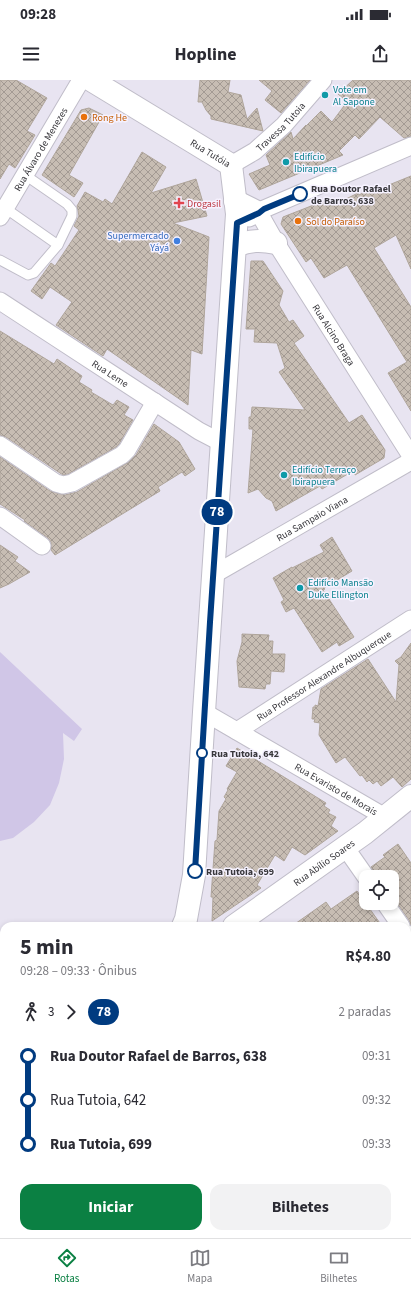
<!DOCTYPE html>
<html lang="pt">
<meta charset="utf-8">
<style>
body{margin:0;font-family:"Source Sans 3",sans-serif;background:#f2f2f3;color:#2b2b33;height:100vh;display:flex;flex-direction:column;font-size:15px;white-space:nowrap}
*{box-sizing:border-box;margin:0}
p{font-size:13px;color:#7c7c81}
.icon{flex:none;width:22px;height:22px;fill:none;stroke:currentColor;stroke-width:2;stroke-linecap:round;stroke-linejoin:round}
.map{position:relative;flex:1;overflow:hidden}
.drawer{position:absolute;left:0px;top:842px;width:411px;height:316px;display:flex;flex-direction:column;background:#fff;border-radius:12px 12px 0 0;box-shadow:0 2px 6px #0003}
.drawer>*{flex:none}
.badge{padding:0 8px;border-radius:13px;font-size:14px;line-height:26px}
.fabs{position:absolute;left:359px;top:790px;display:grid;gap:8px}
.fabs a{display:grid;place-items:center;width:40px;height:40px;border-radius:8px;background:#fff;box-shadow:0 2px 6px #0003;font-size:20px}
.map>.badge{position:absolute;translate:-50% -50%;box-shadow:0 0 0 2px #fff}
.legs{display:flex;align-items:center;gap:6px;height:44px;padding:0 20px;font-size:13px}
.legs p{margin-inline-start:auto}
.headline{display:flex;align-items:center;justify-content:space-between;height:68px;padding:0 20px}
h1{font-size:22px;font-weight:700;line-height:30px}
.cta{display:flex;gap:8px;margin-top:auto;padding:8px 20px}
.cta a{flex:1;height:46px;border-radius:12px;background:#0b8043;color:#fff;font-size:16px;font-weight:700;line-height:46px;text-align:center}
.cta a+a{background:#f2f2f3;color:#2b2b33}
ul{padding:0 20px;list-style:none}
li{display:flex;align-items:center;gap:14px;height:44px;font-size:15px}
li i{display:grid;place-items:center;width:6px;height:100%;margin:0 5px;background:currentColor}
li i::after{content:'';width:10px;height:10px;margin:-5px;border:3px solid;border-radius:50%;background:#fff}
li p{margin-inline-start:auto}
li:first-child i{background:linear-gradient(#0000 50%,currentColor 0)}
li:last-child i{background:linear-gradient(currentColor 50%,#0000 0)}
.status{display:flex;justify-content:space-between;align-items:center;height:28px;padding:0 20px;background:#fff;direction:ltr}
.status svg{height:11px;fill:currentColor}
header{display:flex;justify-content:space-between;align-items:center;height:52px;padding:0 20px;background:#fff;font-size:18px;font-weight:700}
.dock{display:flex;justify-content:space-around;align-items:center;height:56px;border-top:1px solid #e1e1e2;background:#fff;font-size:11px;color:#7c7c81}
.dock a{display:grid;justify-items:center;gap:2px}
.dock .current{color:#0b8043}
.map>svg:first-child{display:block}
.green{fill:#d0c6e7}
.building{fill:url(#building-cross-hatch);stroke:#afa59b}
.lines{fill:none;stroke-linecap:round;stroke-linejoin:round}
.lane-casing{stroke:#c0bdc9;stroke-width:11}
.street-casing{stroke:#c0bdc9;stroke-width:19}
.secondary-casing{stroke:#c0bdc9;stroke-width:24}
.lane{stroke:#fff;stroke-width:9}
.street{stroke:#fff;stroke-width:17}
.secondary{stroke:#fff;stroke-width:22}
.line-1-casing{stroke:#fff;stroke-width:9}
.line-1{stroke:#003b80;stroke-width:6}
.culture-dot{fill:#0f9aa8;stroke:#f6f2ff;stroke-width:1.5}
.food-dot{fill:#e8710a;stroke:#f6f2ff;stroke-width:1.5}
.stop-1-dot{fill:#fff;stroke:#003b80;stroke-width:2}
.health-dot{fill:#e0444e;stroke:#f6f2ff;stroke-width:1.5}
.shop-dot{fill:#3f7fe0;stroke:#f6f2ff;stroke-width:1.5}
.labels{text-anchor:middle;stroke-width:3;stroke-linejoin:round;paint-order:stroke}
.culture-label{font-size:10px;fill:#0d838f;stroke:#f6f2ff;text-anchor:start}
.food-label{font-size:10px;fill:#c56008;stroke:#f6f2ff;text-anchor:start}
.street-label{font-size:10px;fill:#38373c;stroke:#f6f2ff}
.stop-label{font-size:10px;font-weight:bold;fill:#38373c;stroke:#f6f2ff;text-anchor:start}
.health-label{font-size:10px;fill:#be3a42;stroke:#f6f2ff;text-anchor:start}
.shop-label{font-size:10px;fill:#366cbe;stroke:#f6f2ff;text-anchor:end}
</style>
<div class="status"><b>09:28</b><svg viewBox="0 0 49 12"><path d="M0 12V9h3v3zM5 12V6h3v6zM10 12V3h3v9zM15 12V0h3v12zM26 1h20v11H26zM47 4h2v5h-2z"/></svg></div>
<header><svg class="icon" aria-label="menu" viewBox="0 0 24 24"><path d="M4 6h16M4 12h16M4 18h16"/></svg>Hopline<svg class="icon" aria-label="share" viewBox="0 0 24 24"><path d="M12 15V3M7 8l5-5 5 5M5 13v7h14v-7"/></svg></header>
<div class="map">
<svg width="411" height="1158" viewBox="0 0 411 1158">
<defs>
<pattern id="building-cross-hatch" width="8" height="8" patternUnits="userSpaceOnUse"><rect width="8" height="8" fill="#c7bdb3"/><path d="M0 0l8 8M0 8l8-8" fill="none" stroke="#a39a93"/></pattern>
</defs>
<rect width="100%" height="100%" fill="#e8e4f1"/>
<!-- green -->
<polygon class="green" points="0,572 82,649 74,661 63,653 64,679 59,703 50,725 34,742 13,758 0,761"/>
<!-- building -->
<g class="building">
<polygon points="0,0 16,0 47,18 27,51 35,55 15,88 9,84 0,99"/>
<polygon points="200,0 230,0 228,12 241,15 247,39 257,28 263,51 211,39 211,36 206,30 202,22 198,22"/>
<polygon points="259,0 310,0 281,33 265,20 272,11"/>
<polygon points="353,0 411,0 411,56 404,58 380,37 359,59 355,55 339,71 343,75 259,110 249,94 270,85 266,75 291,52 293,59 306,45 306,46 321,31 332,42 347,22 338,14"/>
<polygon points="89,28 103,35 69,95 83,103 74,117 42,95 81,30"/>
<polygon points="142,72 166,87 151,113 196,99 207,136 173,143 209,157 202,274 191,270 188,325 107,269 103,276 56,245 72,222 50,207 42,219 31,211 51,183 55,186 79,150 74,146 79,136 77,126 85,112 103,122 105,119 112,124"/>
<polygon points="411,96 411,189 396,155 374,168 411,227 411,331 388,293 407,282 347,185 324,198 311,178 306,182 281,144 283,137 329,119 332,126 358,113 359,115 372,108 374,111"/>
<polygon points="251,181 263,181 283,211 279,225 289,242 293,240 304,256 294,263 349,343 362,335 385,370 384,378 355,395 353,391 322,409 320,406 276,431 272,421 266,418 258,409 248,413 253,349 249,349 249,337 251,337 252,327 305,330 279,292 285,288 277,263 254,262 255,249 246,249"/>
<polygon points="0,251 54,284 57,279 82,296 79,302 92,310 91,312 113,325 117,320 129,327 124,335 133,340 119,364 116,367 68,394 63,395 6,357 0,355"/>
<polygon points="154,344 179,362 195,389 185,396 182,392 158,407 160,411 55,475 51,470 51,462 48,458 24,441 25,440 0,424 0,377 50,411 65,415 77,412 129,382 136,375"/>
<polygon points="332,457 352,491 324,508 325,509 323,510 354,557 339,566 337,562 322,572 294,528 286,532 281,522 284,520 273,498 292,487 292,488 324,472 320,465"/>
<polygon points="0,465 18,477 15,481 30,492 9,504 0,508"/>
<polygon points="242,554 269,555 268,561 273,561 272,574 285,574 284,592 271,591 270,604 266,604 265,609 239,607 237,581 242,562"/>
<polygon points="411,563 411,699 402,707 393,697 381,706 377,701 373,704 369,700 367,702 362,695 360,696 345,677 336,683 319,655 320,643 314,642 315,639 312,639 313,627 315,627 315,625 318,626 321,609 368,579 396,622 399,585 395,581 401,577"/>
<polygon points="237,668 326,723 324,726 330,730 328,733 336,737 331,746 338,751 305,775 292,767 284,781 275,775 257,805 261,808 212,841 213,817 211,817 215,761 217,760 219,731 226,719 224,717 228,710 227,709 237,692 226,686"/>
<polygon points="398,764 411,783 411,845 409,840 392,816 392,797 377,797 371,787 385,777 383,775"/>
<polygon points="357,811 382,846 292,846 326,822 331,829"/>
</g>
<g class="lines">
<defs>
<g id="lane">
<polyline points="25,95 67,124 72,130 72,136 58,165"/>
<polyline points="0,180 28,195 34,193 58,165 5,128"/>
<polyline points="44,1154 45,1158"/>
</g>
<g id="street">
<path id="s1" d="M 231,85 L 255,71 L 284,45 L 323,0"/>
<path id="s2" d="M 259,133 L 276,163 L 411,376"/>
<path id="s3" d="M 0,137 L 81,0"/>
<polyline points="249,138 259,133 264,129 411,66"/>
<path id="s4" d="M 0,221 L 199,351 L 222,363"/>
<polyline points="0,365 56,403 63,405 72,403 122,375 127,370 155,322"/>
<polyline points="0,436 42,466"/>
<path id="s5" d="M 213,495 L 411,381"/>
<path id="s6" d="M 204,632 L 385,737"/>
<path id="s7" d="M 237,651 L 411,539"/>
<polyline points="345,767 366,797"/>
<polyline points="385,823 401,846"/>
<polyline points="407,854 411,859"/>
<polyline points="407,1146 411,1141"/>
</g>
<g id="secondary">
<path id="s8" d="M 91,0 L 231,85 L 237,134 L 204,632 L 194,795 L 186,839 L 183,846"/>
<polyline points="235,121 259,133"/>
<path d="M 235,166 C 250,160 261,160 276,163"/>
<path id="s9" d="M 234,846 L 365,753 L 411,716"/>
<polyline points="0,1007 4,1004"/>
<polyline points="132,1158 133,1154"/>
</g>
</defs>
<!-- lane casing -->
<use href="#lane" class="lane-casing"/>
<!-- street casing -->
<use href="#street" class="street-casing"/>
<!-- secondary casing -->
<use href="#secondary" class="secondary-casing"/>
<!-- lane -->
<use href="#lane" class="lane"/>
<!-- street -->
<use href="#street" class="street"/>
<!-- secondary -->
<use href="#secondary" class="secondary"/>
</g>
<g class="lines">
<defs>
<polyline id="line-1" points="195,791 210,542 237,143 259,133 264,129 300,114"/>
</defs>
<!-- line-1 casing -->
<use href="#line-1" class="line-1-casing"/>
<!-- line-1 -->
<use href="#line-1" class="line-1"/>
</g>
<!-- markers -->
<g class="culture-dot">
<circle cx="325" cy="15" r="4"/>
<circle cx="286" cy="82" r="4"/>
<circle cx="284" cy="395" r="4"/>
<circle cx="300" cy="508" r="4"/>
</g>
<g class="food-dot">
<circle cx="84" cy="37" r="4"/>
<circle cx="298" cy="141" r="4"/>
</g>
<g class="stop-1-dot">
<circle cx="300" cy="114" r="7"/>
<circle cx="202" cy="673" r="5"/>
<circle cx="195" cy="791" r="7"/>
</g>
<path class="health-dot" d="M177 117h4v4h4v4h-4v4h-4v-4h-4v-4h4z"/>
<circle class="shop-dot" cx="177" cy="161" r="4"/>
<g class="labels">
<!-- culture labels -->
<g class="culture-label">
<text x="333" y="13">Vote em<tspan x="333" dy="12">Al Sapone</tspan></text>
<text x="294" y="80">Edifício<tspan x="294" dy="12">Ibirapuera</tspan></text>
<text x="292" y="393">Edifício Terraço<tspan x="292" dy="12">Ibirapuera</tspan></text>
<text x="308" y="506">Edifício Mansão<tspan x="308" dy="12">Duke Ellington</tspan></text>
</g>
<!-- food labels -->
<g class="food-label">
<text x="92" y="41">Rong He</text>
<text x="306" y="145">Sol do Paraíso</text>
</g>
<!-- street labels -->
<g class="street-label">
<text dy="4" stroke="none"><textPath href="#s1" startOffset="63">Travessa Tutoia</textPath></text>
<text dy="4" stroke="none"><textPath href="#s3" startOffset="79">Rua Álvaro de Menezes</textPath></text>
<text dy="4" stroke="none"><textPath href="#s8" startOffset="140">Rua Tutóia</textPath></text>
<text dy="4" stroke="none"><textPath href="#s2" startOffset="143">Rua Alcino Braga</textPath></text>
<text dy="4" stroke="none"><textPath href="#s4" startOffset="132">Rua Leme</textPath></text>
<text dy="4" stroke="none"><textPath href="#s5" startOffset="114">Rua Sampaio Viana</textPath></text>
<text dy="4" stroke="none"><textPath href="#s7" startOffset="103">Rua Professor Alexandre Albuquerque</textPath></text>
<text dy="4" stroke="none"><textPath href="#s6" startOffset="153">Rua Evaristo de Morais</textPath></text>
<text dy="4" stroke="none"><textPath href="#s9" startOffset="110">Rua Abílio Soares</textPath></text>
</g>
<!-- stop labels -->
<g class="stop-label">
<text x="311" y="112">Rua Doutor Rafael<tspan x="311" dy="12">de Barros, 638</tspan></text>
<text x="211" y="677">Rua Tutoia, 642</text>
<text x="206" y="795">Rua Tutoia, 699</text>
</g>
<!-- health labels -->
<g class="health-label">
<text x="187" y="127">Drogasil</text>
</g>
<!-- shop labels -->
<g class="shop-label">
<text x="169" y="159">Supermercado<tspan x="169" dy="12">Yáyá</tspan></text>
</g>
</g>
</svg>
<div class="fabs">
<a><svg class="icon" aria-label="locate" viewBox="0 0 24 24"><circle cx="12" cy="12" r="6"/><path d="M12 2v4M12 18v4M2 12h4M18 12h4"/></svg></a>
</div>
<b class="badge" style="left:217px;top:432px;background:#003b80;color:#fff">78</b>
<section class="drawer">
<div class="headline"><div><h1>5 min</h1><p>09:28 – 09:33 · Ônibus</p></div><b>R$4.80</b></div>
<div class="legs"><svg class="icon" aria-label="walk" viewBox="0 0 24 24"><circle cx="13" cy="4" r="2"/><path d="M13 8l-2 6 4 7M11 14l-3 7M7 12l3-4h3l4 4"/></svg>3<svg class="icon" aria-label="forward" viewBox="0 0 24 24"><path d="M9 5l7 7-7 7"/></svg><b class="badge" style="background:#003b80;color:#fff">78</b><p>2 paradas</p></div>
<ul>
<li><i style="color:#003b80"></i><b>Rua Doutor Rafael de Barros, 638</b><p>09:31</p></li>
<li><i style="color:#003b80"></i><span>Rua Tutoia, 642</span><p>09:32</p></li>
<li><i style="color:#003b80"></i><b>Rua Tutoia, 699</b><p>09:33</p></li>
</ul>
<div class="cta"><a>Iniciar</a><a>Bilhetes</a></div>
</section>
</div>
<nav class="dock">
<a class="current"><svg class="icon" aria-label="directions" viewBox="0 0 24 24"><path d="M12 3l9 9-9 9-9-9zM9 14v-3h6M13 9l2 2-2 2"/></svg>Rotas</a>
<a><svg class="icon" aria-label="map" viewBox="0 0 24 24"><path d="M3 6l6-2 6 2 6-2v14l-6 2-6-2-6 2zM9 4v14M15 6v14"/></svg>Mapa</a>
<a><svg class="icon" aria-label="tickets" viewBox="0 0 24 24"><path d="M3 7h18v10H3zM15 7v10"/></svg>Bilhetes</a>
</nav>
